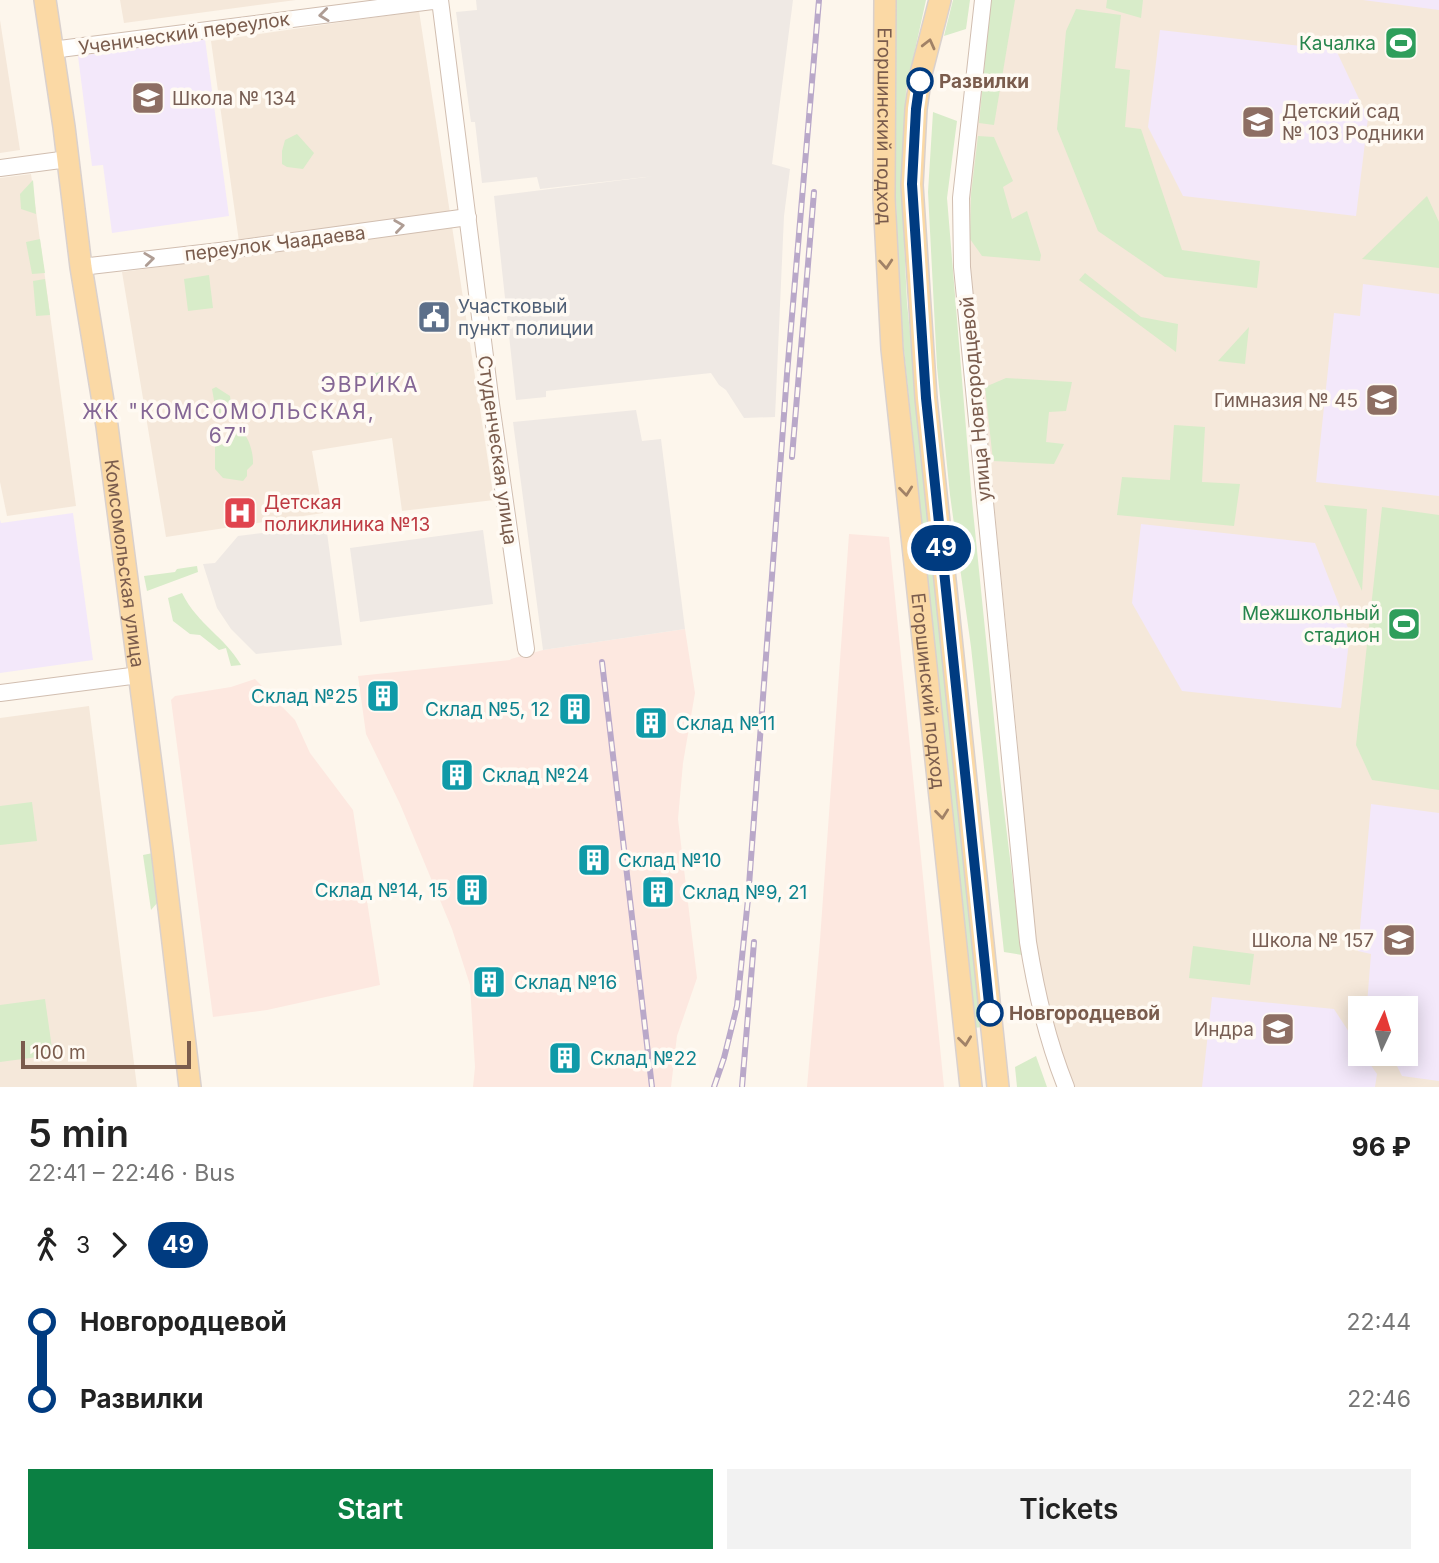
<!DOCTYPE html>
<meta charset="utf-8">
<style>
body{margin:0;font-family:Inter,sans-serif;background:#f2f2f2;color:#222;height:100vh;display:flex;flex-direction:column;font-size:26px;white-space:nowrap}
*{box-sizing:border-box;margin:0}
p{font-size:23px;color:#767676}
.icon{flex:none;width:38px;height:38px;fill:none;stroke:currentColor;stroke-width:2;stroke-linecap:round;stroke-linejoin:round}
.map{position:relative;height:1087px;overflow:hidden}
.drawer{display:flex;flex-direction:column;background:#fff;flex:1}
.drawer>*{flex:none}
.badge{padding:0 14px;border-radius:23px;font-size:24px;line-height:46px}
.needle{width:46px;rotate:4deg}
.buttons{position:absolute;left:1348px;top:996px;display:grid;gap:14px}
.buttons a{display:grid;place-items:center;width:70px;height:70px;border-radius:0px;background:#fff;box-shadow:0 4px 18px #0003;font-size:35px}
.scale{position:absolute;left:21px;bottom:18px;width:170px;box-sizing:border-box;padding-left:7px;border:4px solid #7a5c4d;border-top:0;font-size:19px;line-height:24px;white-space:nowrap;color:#7a5c4d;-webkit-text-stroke:5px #fffaf3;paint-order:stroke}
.map>.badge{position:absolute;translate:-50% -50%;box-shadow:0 0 0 4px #fff}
.legs{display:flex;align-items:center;gap:10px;height:77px;padding:0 28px;font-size:23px}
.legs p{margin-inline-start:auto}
.overview{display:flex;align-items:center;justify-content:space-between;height:119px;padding:0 28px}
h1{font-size:38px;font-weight:600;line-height:52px}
.button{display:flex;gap:14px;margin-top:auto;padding:14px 28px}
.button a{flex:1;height:80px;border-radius:0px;background:#0b8043;color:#fff;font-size:28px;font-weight:600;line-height:80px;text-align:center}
.button a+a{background:#f2f2f2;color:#222}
ul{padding:0 28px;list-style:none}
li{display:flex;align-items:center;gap:24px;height:77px;font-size:26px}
li i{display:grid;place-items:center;width:10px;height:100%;margin:0 9px;background:currentColor}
li i::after{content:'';width:18px;height:18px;margin:-9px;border:5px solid;border-radius:50%;background:#fff}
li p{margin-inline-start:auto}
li:first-child i{background:linear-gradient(#0000 50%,currentColor 0)}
li:last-child i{background:linear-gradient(currentColor 50%,#0000 0)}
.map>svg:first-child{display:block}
.residential{fill:#f5e8da;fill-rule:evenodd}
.commercial{fill:#fde8e0}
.industrial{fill:#efe9e4}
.education{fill:#f3e8fa}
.green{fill:#d8ecc9}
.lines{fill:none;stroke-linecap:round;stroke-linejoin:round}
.minor-casing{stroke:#d1beb0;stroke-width:18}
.major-casing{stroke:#dad1cd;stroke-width:24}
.minor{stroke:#fff;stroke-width:16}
.major{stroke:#fbd9a5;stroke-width:21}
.rail-casing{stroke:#b9a8c9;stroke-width:6}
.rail{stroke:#fffaf3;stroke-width:3.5;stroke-dasharray:10;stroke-linecap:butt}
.oneway{stroke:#af9d94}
.oneway2{stroke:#a18267}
.line-1-casing{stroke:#fff;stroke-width:16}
.line-1{stroke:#003b80;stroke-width:10}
.stop-1-dot{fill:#fff;stroke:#003b80;stroke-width:3.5}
.labels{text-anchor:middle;stroke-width:7;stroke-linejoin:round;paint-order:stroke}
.street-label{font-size:19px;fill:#7a5c4d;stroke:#fffaf3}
.leisure-label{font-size:19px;fill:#27864d;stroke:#fffaf3;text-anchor:end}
.stop-label{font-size:19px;font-weight:bold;fill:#7a5c4d;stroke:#fffaf3;text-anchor:start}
.education-label{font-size:19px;fill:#785e54;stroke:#fffaf3;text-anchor:end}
.service-label{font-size:19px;fill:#4e5e75;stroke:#fffaf3;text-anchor:start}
.health-label{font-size:19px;fill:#be3a42;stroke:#fffaf3;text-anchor:start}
.culture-label{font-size:19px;fill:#0d838f;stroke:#fffaf3;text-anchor:start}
.neighbourhood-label{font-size:21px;letter-spacing:2px;fill:#846695;stroke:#fffaf3}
</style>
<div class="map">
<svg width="1439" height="1087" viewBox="0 0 1439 1087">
<rect width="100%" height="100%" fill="#fdf6ec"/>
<!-- residential -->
<g class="residential">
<polygon points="120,0 296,0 124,23"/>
<path d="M 988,0 L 1439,0 L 1439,1087 L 1074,1087 L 1053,1031 L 1036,947 L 1014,705 L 966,223 ZM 1360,1008 L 1405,1008 L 1405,1054 L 1360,1054 Z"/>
<polygon points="419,11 494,500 402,511 392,438 312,451 323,513 166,537 122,272 241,256 211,41"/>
<polygon points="0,20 20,150 0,153"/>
<polygon points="31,174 76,506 7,516 0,482 0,178"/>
<polygon points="89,706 137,1087 0,1087 0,718"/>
</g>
<!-- commercial -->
<g class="commercial">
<polygon points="849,534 889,537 944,1087 807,1087 820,940"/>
<polygon points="685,629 695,693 683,763 678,819 697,978 677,1036 671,1087 473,1087 475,1067 470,985 452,929 400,804 366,734 358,676 510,660 511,659 543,650"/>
<polygon points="255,679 295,720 310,753 353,810 380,985 267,1010 213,1017 171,700 175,696 231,687"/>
</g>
<!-- industrial -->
<g class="industrial">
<polygon points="476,0 793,0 772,164 790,169 784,216 775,417 744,418 726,390 719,385 711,373 546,391 546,397 516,400 494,196 655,176 540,189 537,177 482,183 475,122 471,122 456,12 477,10"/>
<polygon points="636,410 642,441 661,439 685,629 543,650 513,422"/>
<polygon points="326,525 342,645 256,654 231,629 217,608 203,564 215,563 238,536"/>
<polygon points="483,530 493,604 360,622 350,548"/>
</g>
<!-- education -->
<g class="education">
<polygon points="1363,0 1439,0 1439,10"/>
<polygon points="1160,30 1336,50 1368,118 1356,216 1183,196 1148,127"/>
<polygon points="205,39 229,216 112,233 103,165 92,166 78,56"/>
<polygon points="1363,284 1439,294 1439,496 1316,482 1334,313 1360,316"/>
<polygon points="73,513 93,660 0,673 0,520 1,523"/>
<polygon points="1141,524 1315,543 1350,633 1341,708 1182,691 1132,603"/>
<polygon points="1371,804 1439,813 1439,1081 1402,1076 1391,1054 1405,1054 1405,1008 1369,1008 1367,1004 1371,954 1358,951"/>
<polygon points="1212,997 1334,1009 1360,1049 1360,1054 1363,1054 1377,1074 1375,1087 1202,1087"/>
</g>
<!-- green -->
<g class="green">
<polygon points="895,0 926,0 906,91 902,196 907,303 982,1027 974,1028 899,302 896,199"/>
<polygon points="953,0 970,0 966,29 944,36"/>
<polygon points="991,0 1015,0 994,125 979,123"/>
<polygon points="1107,0 1143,0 1141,18 1106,8"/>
<polygon points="1076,9 1121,15 1115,68 1130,70 1125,127 1141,129 1182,250 1260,261 1257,288 1165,277 1098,231 1057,129 1066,31"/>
<polygon points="933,112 957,121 947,198 972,501 1000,778 1022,955 1004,952 971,647 950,495 937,367 928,192"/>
<polygon points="297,134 314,153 303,169 287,167 282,164 282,151 285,140"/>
<polygon points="978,136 994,137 1013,181 1003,187 1012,219 1027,211 1041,255 1040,261 982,256 970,239 971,194"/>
<polygon points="33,180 36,214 21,209 20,194"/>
<polygon points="1427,196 1439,222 1439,268 1362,259"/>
<polygon points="40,239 45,273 32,274 26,242"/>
<polygon points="1085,273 1141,317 1178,324 1176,352 1079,280"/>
<polygon points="209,275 213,308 188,311 184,279"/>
<polygon points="45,279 50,315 36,316 33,281"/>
<polygon points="1249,327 1245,364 1218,361"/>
<polygon points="382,372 384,382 335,388 333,379"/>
<polygon points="1006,378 1072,382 1066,411 1049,412 1046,442 1064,444 1054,464 993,461 985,387"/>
<polygon points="216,387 230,396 232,410 225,418 217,417 212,389"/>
<polygon points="1174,425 1205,427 1202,482 1240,484 1234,526 1117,515 1122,477 1170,480"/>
<path d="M 241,431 C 249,436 254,455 253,464 L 247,470 L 247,476 L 243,481 L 223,478 L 215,469 L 215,445 L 221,445 L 230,436 Z"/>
<polygon points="1324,505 1367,509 1362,591"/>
<polygon points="1382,507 1439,515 1439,790 1372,780 1356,745"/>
<polygon points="197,566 198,572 147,591 144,576 175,572 177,569"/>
<path d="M 182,593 C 198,625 225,637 241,665 L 231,666 L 226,648 L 219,650 L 200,635 L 190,634 L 173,621 L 168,598 Z"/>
<polygon points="32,802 37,841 0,845 0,806"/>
<polygon points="153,853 158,902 151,910 143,855"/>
<polygon points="1193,946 1254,954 1250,985 1189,978"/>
<polygon points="45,999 53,1055 0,1062 0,1005"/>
<polygon points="1036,1056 1047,1087 1017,1087 1015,1067"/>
</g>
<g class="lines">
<defs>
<g id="minor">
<path d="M 983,0 L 961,198 L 962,267 L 1028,942 C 1036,992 1047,1040 1066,1087"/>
<polyline points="52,50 440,0 491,404 526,649"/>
<polyline points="0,168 68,159"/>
<polyline points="81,267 228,250 468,217"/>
<polyline points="0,693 139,675"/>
</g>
<g id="major">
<path id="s1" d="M 45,0 L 64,127 L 81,267 L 107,426 L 162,849 L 190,1087"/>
<path id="s2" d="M 885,0 L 884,198 L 892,349 L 971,1087"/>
<polyline points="940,0 921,74 916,109 912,185 926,398 998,1087"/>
</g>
</defs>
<!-- minor casing -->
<use href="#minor" class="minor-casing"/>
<!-- major casing -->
<use href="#major" class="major-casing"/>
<!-- minor -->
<use href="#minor" class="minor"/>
<!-- major -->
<use href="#major" class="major"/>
<defs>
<g id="rail">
<polyline points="792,457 814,192"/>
<polyline points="602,662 652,1087"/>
<polyline points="714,1087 724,1058 737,1006 748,899 787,374 819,0"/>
<polyline points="742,1087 754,942"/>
</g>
</defs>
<!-- rail casing -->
<use href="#rail" class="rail-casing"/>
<!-- rail -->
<use href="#rail" class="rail"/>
</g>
<!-- one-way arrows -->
<defs><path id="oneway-chevron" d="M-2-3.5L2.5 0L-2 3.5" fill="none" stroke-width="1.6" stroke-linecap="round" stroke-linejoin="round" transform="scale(1.75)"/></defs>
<g class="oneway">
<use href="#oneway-chevron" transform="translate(324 15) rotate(173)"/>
<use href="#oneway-chevron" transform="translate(399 226) rotate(-8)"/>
<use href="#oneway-chevron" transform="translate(149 259) rotate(-7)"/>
</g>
<g class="oneway2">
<use href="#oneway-chevron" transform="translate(929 44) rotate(-76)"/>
<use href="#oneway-chevron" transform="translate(886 264) rotate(86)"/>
<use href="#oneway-chevron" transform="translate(906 491) rotate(84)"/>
<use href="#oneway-chevron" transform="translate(942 814) rotate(84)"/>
<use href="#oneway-chevron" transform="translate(965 1041) rotate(83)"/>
</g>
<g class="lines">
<defs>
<polyline id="line-1" points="920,81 916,109 912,184 926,398 990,1013"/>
</defs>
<!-- line-1 casing -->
<use href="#line-1" class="line-1-casing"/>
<!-- line-1 -->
<use href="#line-1" class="line-1"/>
</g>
<!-- icons -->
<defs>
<symbol id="stadium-square" viewBox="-11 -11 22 22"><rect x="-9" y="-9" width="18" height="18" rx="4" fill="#2e9e5b" stroke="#fffaf3"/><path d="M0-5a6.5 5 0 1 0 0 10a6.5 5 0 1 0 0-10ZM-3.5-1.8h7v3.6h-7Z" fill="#fff"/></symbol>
<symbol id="school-square" viewBox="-11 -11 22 22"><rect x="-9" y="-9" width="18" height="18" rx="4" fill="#8d6e63" stroke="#fffaf3"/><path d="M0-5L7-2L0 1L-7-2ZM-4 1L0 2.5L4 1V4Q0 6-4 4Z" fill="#fff"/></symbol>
<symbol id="civic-square" viewBox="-11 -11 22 22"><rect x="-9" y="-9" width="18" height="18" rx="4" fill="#5c6f8a" stroke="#fffaf3"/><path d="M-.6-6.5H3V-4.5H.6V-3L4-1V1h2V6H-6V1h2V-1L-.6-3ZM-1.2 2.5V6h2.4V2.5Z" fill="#fff"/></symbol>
<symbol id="hospital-square" viewBox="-11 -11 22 22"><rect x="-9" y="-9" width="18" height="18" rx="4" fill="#e0444e" stroke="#fffaf3"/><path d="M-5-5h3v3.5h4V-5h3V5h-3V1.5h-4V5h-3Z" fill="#fff"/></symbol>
<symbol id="building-square" viewBox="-11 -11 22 22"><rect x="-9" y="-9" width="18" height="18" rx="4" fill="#0f9aa8" stroke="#fffaf3"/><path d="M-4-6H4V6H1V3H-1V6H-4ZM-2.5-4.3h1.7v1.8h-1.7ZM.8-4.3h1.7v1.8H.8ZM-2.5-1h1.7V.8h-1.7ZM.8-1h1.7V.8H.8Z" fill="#fff"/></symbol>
</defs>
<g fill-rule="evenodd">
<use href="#stadium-square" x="1382" y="24" width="38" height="38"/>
<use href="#school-square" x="129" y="79" width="38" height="38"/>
<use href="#school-square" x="1239" y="103" width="38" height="38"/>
<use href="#civic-square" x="415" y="298" width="38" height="38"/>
<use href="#school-square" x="1363" y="381" width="38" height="38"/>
<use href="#hospital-square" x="221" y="494" width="38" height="38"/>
<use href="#stadium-square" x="1385" y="605" width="38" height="38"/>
<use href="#building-square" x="364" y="677" width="38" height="38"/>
<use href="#building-square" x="556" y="690" width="38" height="38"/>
<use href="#building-square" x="632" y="704" width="38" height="38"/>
<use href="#building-square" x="438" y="756" width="38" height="38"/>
<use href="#building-square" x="575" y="841" width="38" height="38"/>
<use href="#building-square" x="453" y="871" width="38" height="38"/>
<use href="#building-square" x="639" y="873" width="38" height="38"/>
<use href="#school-square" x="1380" y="921" width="38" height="38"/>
<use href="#building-square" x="470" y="963" width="38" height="38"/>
<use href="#school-square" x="1259" y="1010" width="38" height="38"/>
<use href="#building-square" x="546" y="1039" width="38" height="38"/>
</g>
<!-- markers -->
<g class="stop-1-dot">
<circle cx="920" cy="81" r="12"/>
<circle cx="990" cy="1013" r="12"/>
</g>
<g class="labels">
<!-- street labels -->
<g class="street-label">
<text transform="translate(184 33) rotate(-8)" y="7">Ученический переулок</text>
<text dy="7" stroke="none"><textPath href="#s2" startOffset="126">Егоршинский подход</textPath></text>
<text transform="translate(275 243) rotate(-7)" y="7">переулок Чаадаева</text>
<text transform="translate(975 399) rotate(-95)" y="7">улица Новгородцевой</text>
<text transform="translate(498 450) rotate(82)" y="7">Студенческая улица</text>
<text dy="7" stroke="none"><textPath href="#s1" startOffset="569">Комсомольская улица</textPath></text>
<text dy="7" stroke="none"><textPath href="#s2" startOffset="693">Егоршинский подход</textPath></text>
</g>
<!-- leisure labels -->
<g class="leisure-label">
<text x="1376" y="50">Качалка</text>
<text x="1380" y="620">Межшкольный<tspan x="1380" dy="22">стадион</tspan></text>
</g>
<!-- stop labels -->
<g class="stop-label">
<text x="939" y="88">Развилки</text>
<text x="1009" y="1020">Новгородцевой</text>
</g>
<!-- education labels -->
<g class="education-label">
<text x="172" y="105" text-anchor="start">Школа № 134</text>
<text x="1282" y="118" text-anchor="start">Детский сад<tspan x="1282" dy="22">№ 103 Родники</tspan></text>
<text x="1358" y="407">Гимназия № 45</text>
<text x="1374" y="947">Школа № 157</text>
<text x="1254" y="1036">Индра</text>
</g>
<!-- service labels -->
<g class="service-label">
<text x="458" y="313">Участковый<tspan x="458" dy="22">пункт полиции</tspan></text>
</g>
<!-- health labels -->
<g class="health-label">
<text x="264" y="509">Детская<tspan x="264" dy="22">поликлиника №13</tspan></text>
</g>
<!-- culture labels -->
<g class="culture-label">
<text x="358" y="703" text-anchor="end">Склад №25</text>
<text x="550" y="716" text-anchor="end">Склад №5, 12</text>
<text x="676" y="730">Склад №11</text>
<text x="482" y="782">Склад №24</text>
<text x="618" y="867">Склад №10</text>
<text x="448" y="897" text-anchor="end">Склад №14, 15</text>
<text x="682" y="899">Склад №9, 21</text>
<text x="514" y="989">Склад №16</text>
<text x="590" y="1065">Склад №22</text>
</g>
<!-- neighbourhood labels -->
<g class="neighbourhood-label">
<text x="370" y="392">ЭВРИКА</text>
<text x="229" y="419">ЖК "КОМСОМОЛЬСКАЯ,<tspan x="229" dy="24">67"</tspan></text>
</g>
</g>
</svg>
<div class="buttons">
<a><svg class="needle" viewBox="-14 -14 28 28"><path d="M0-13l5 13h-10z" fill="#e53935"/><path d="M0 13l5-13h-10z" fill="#767676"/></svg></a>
</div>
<div class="scale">100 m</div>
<b class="badge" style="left:941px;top:548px;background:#003b80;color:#fff">49</b>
</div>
<section class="drawer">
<div class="overview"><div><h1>5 min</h1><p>22:41 – 22:46 · Bus</p></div><b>96 ₽</b></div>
<div class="legs"><svg class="icon" aria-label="walk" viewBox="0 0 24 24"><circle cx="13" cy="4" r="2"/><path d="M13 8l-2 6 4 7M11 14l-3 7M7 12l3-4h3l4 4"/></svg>3<svg class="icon" aria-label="forward" viewBox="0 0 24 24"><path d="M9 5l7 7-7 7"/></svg><b class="badge" style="background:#003b80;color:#fff">49</b></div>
<ul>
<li><i style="color:#003b80"></i><b>Новгородцевой</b><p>22:44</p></li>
<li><i style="color:#003b80"></i><b>Развилки</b><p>22:46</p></li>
</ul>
<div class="button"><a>Start</a><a>Tickets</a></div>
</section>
